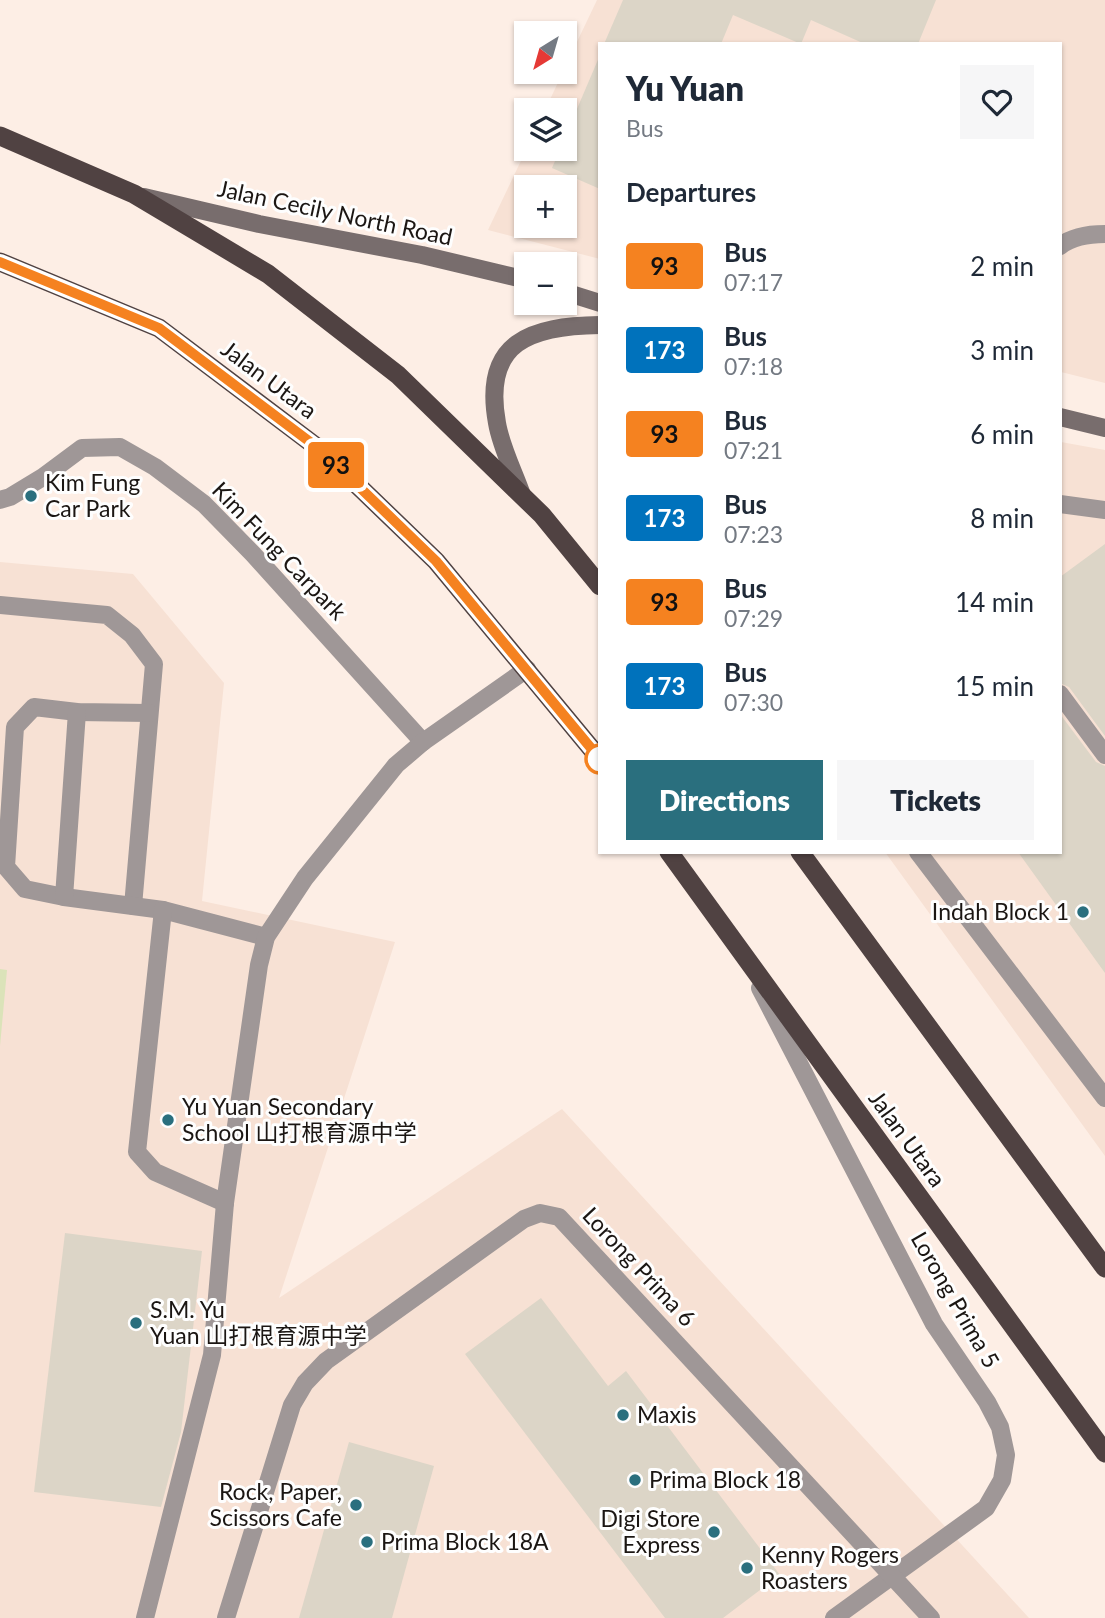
<!DOCTYPE html>
<meta charset="utf-8">
<style>
body{margin:0;font-family:Lato,"Noto Sans SC",sans-serif;background:#f6f6f7;color:#1f2937;height:100vh;display:flex;flex-direction:column;font-size:26px;white-space:nowrap}
*{box-sizing:border-box;margin:0}
p{font-size:23px;color:#747a83}
.icon{flex:none;width:38px;height:38px;fill:none;stroke:currentColor;stroke-width:2;stroke-linecap:round;stroke-linejoin:round}
.map{position:relative;flex:1;overflow:hidden}
.drawer{position:absolute;left:598px;top:42px;width:464px;height:812px;display:flex;flex-direction:column;background:#fff;border-radius:0px;box-shadow:0 2px 5px #0004}
.drawer>*{flex:none}
.badge{padding:0 14px;border-radius:5px;font-size:24px;line-height:46px}
.needle{width:46px;rotate:217deg}
.fabs{position:absolute;left:514px;top:21px;display:grid;gap:14px}
.fabs a{display:grid;place-items:center;width:63px;height:63px;border-radius:0px;background:#fff;box-shadow:0 2px 5px #0004;font-size:35px}
.map>.badge{position:absolute;translate:-50% -50%;box-shadow:0 0 0 4px #fff}
h2{padding:0 28px;font-size:26px;line-height:63px}
.round{display:grid;place-items:center;flex:none;width:74px;height:74px;border-radius:0px;background:#f6f6f7}
.overview{display:flex;align-items:center;justify-content:space-between;height:119px;padding:0 28px}
h1{font-size:33px;font-weight:800;line-height:52px}
.cta{display:flex;gap:14px;margin-top:auto;padding:14px 28px}
.cta a{flex:1;height:80px;border-radius:0px;background:#2a6f7e;color:#fff;font-size:28px;font-weight:800;line-height:80px;text-align:center}
.cta a+a{background:#f6f6f7;color:#1f2937}
ul{padding:0;list-style:none}
li{display:flex;align-items:center;gap:21px;height:84px;padding:0 28px}
li div{flex:1}
li b{display:block;font-size:26px}
li em{font-style:normal}
li .badge{min-width:77px;font-weight:700;text-align:center}
.map>svg:first-child{display:block}
.built{fill:#f7e1d4;fill-rule:evenodd}
.green{fill:#dbe3b9}
.building{fill:#dcd5c7}
.lines{fill:none;stroke-linecap:round;stroke-linejoin:round}
.service{stroke:#9f9797;stroke-width:18}
.minor{stroke:#9f9797;stroke-width:18}
.secondary{stroke:#786d6d;stroke-width:18}
.trunk{stroke:#504242;stroke-width:19}
.line-casing{stroke:#fff;stroke-width:16}
.line{stroke:#f58220;stroke-width:10}
.poi-dot{fill:#2a6f7e;stroke:#fefefe;stroke-width:2.5}
.stop-dot{fill:#fff;stroke:#f58220;stroke-width:3.5}
.labels{text-anchor:middle;stroke-width:6;stroke-linejoin:round;paint-order:stroke}
.street-label{font-size:23px;fill:#1b1613;stroke:#fefefe}
.poi-label{font-size:23px;fill:#1b1613;stroke:#fefefe;text-anchor:start}
</style>
<div class="map">
<svg width="1105" height="1618" viewBox="0 0 1105 1618">
<rect width="100%" height="100%" fill="#fdeee5"/>
<!-- built -->
<g class="built">
<path d="M 597,0 L 1105,0 L 1105,383 L 1061,372 L 1060,44 L 600,44 L 600,259 L 488,230 L 527,148 L 565,149 L 565,110 L 545,110 L 563,72 L 565,72 L 565,67 ZM 527,187 L 565,187 L 565,226 L 527,226 Z"/>
<polygon points="1061,442 1105,450 1105,1156 885,852 1060,852"/>
<polygon points="0,562 133,574 224,683 202,901 395,942 279,1298 562,1109 1029,1618 0,1618"/>
</g>
<!-- green -->
<polygon class="green" points="0,969 7,970 0,1046"/>
<!-- building -->
<g class="building">
<polygon points="623,0 936,0 918,44 865,44 811,20 801,44 733,15 721,44 604,44"/>
<polygon points="600,55 600,189 552,168 560,149 565,149 565,137"/>
<polygon points="1105,544 1105,736 1069,687 1060,683 1060,577"/>
<polygon points="1060,714 1096,762 1105,766 1105,973 1018,852 1060,852"/>
<polygon points="65,1233 202,1251 181,1432 161,1507 34,1492"/>
<polygon points="541,1298 608,1386 626,1371 780,1575 723,1618 665,1618 465,1354"/>
<polygon points="349,1442 434,1466 392,1618 299,1618"/>
</g>
<g class="lines">
<!-- service -->
<g class="service">
<path d="M 1060,246 C 1073,236 1090,234 1105,234"/>
<polyline points="0,500 10,497 43,477 82,448 120,447 155,467 204,504 253,554 423,742"/>
<polyline points="0,605 107,615 132,635 154,664 133,906"/>
<polyline points="1060,694 1105,755"/>
<polyline points="149,713 77,712 34,707 15,727 6,867 25,889 64,897 163,910 266,937"/>
<polyline points="64,897 77,712"/>
<polyline points="163,910 137,1152 155,1172 225,1203"/>
<polyline points="145,1618 212,1355 225,1203 259,965 266,937 305,878 396,765 423,742 527,669"/>
</g>
<!-- minor -->
<g class="minor">
<polyline points="1060,504 1105,510"/>
<polyline points="918,852 1105,1098"/>
<polyline points="760,988 934,1324 987,1402 1000,1427 1006,1455 1002,1480 986,1508 834,1618"/>
<polyline points="226,1618 292,1405 305,1383 326,1361 524,1219 540,1213 559,1217 931,1618"/>
</g>
<!-- secondary -->
<g class="secondary">
<polyline points="144,197 259,224 422,255 527,280"/>
<polyline points="565,292 600,303"/>
<polyline points="1060,417 1105,428"/>
<path d="M 522,495 C 514,472 501,447 497,423 C 482,341 531,326 600,325"/>
</g>
<!-- trunk -->
<g class="trunk">
<polyline points="0,136 134,194 268,274 398,375 542,515 600,586"/>
<polyline points="0,262 159,328 322,451 436,561 600,759"/>
<polyline points="669,852 1105,1453"/>
<polyline points="800,852 1105,1268"/>
</g>
</g>
<g class="lines">
<defs>
<polyline id="line" points="0,262 159,328 322,451 436,561 600,759"/>
</defs>
<!-- line casing -->
<use href="#line" class="line-casing"/>
<!-- line -->
<use href="#line" class="line"/>
</g>
<!-- markers -->
<g class="poi-dot">
<circle cx="31" cy="496" r="7"/>
<circle cx="1083" cy="912" r="7"/>
<circle cx="168" cy="1120" r="7"/>
<circle cx="136" cy="1323" r="7"/>
<circle cx="623" cy="1415" r="7"/>
<circle cx="635" cy="1480" r="7"/>
<circle cx="356" cy="1505" r="7"/>
<circle cx="714" cy="1532" r="7"/>
<circle cx="367" cy="1542" r="7"/>
<circle cx="747" cy="1568" r="7"/>
</g>
<circle class="stop-dot" cx="600" cy="759" r="14"/>
<g class="labels">
<!-- street labels -->
<g class="street-label">
<text transform="translate(335 213) rotate(12)" y="8">Jalan Cecily North Road</text>
<text transform="translate(269 380) rotate(37)" y="8">Jalan Utara</text>
<text transform="translate(279 551) rotate(46)" y="8">Kim Fung Carpark</text>
<text transform="translate(907 1139) rotate(54)" y="8">Jalan Utara</text>
<text transform="translate(639 1267) rotate(47)" y="8">Lorong Prima 6</text>
<text transform="translate(955 1300) rotate(60)" y="8">Lorong Prima 5</text>
</g>
<!-- poi labels -->
<g class="poi-label">
<text x="45" y="491">Kim Fung<tspan x="45" dy="26">Car Park</tspan></text>
<text x="1069" y="920" text-anchor="end">Indah Block 1</text>
<text x="182" y="1115">Yu Yuan Secondary<tspan x="182" dy="26">School 山打根育源中学</tspan></text>
<text x="150" y="1318">S.M. Yu<tspan x="150" dy="26">Yuan 山打根育源中学</tspan></text>
<text x="637" y="1423">Maxis</text>
<text x="649" y="1488">Prima Block 18</text>
<text x="342" y="1500" text-anchor="end">Rock, Paper,<tspan x="342" dy="26">Scissors Cafe</tspan></text>
<text x="700" y="1527" text-anchor="end">Digi Store<tspan x="700" dy="26">Express</tspan></text>
<text x="381" y="1550">Prima Block 18A</text>
<text x="761" y="1563">Kenny Rogers<tspan x="761" dy="26">Roasters</tspan></text>
</g>
</g>
</svg>
<div class="fabs">
<a><svg class="needle" viewBox="-14 -14 28 28"><path d="M0-13l5 13h-10z" fill="#e53935"/><path d="M0 13l5-13h-10z" fill="#747a83"/></svg></a>
<a><svg class="icon" aria-label="layers" viewBox="0 0 24 24"><path d="M12 4l9 5-9 5-9-5zM3 14l9 5 9-5"/></svg></a>
<a>+</a>
<a>−</a>
</div>
<b class="badge" style="left:336px;top:465px;background:#f58220;color:#111">93</b>
<section class="drawer">
<div class="overview"><div><h1>Yu Yuan</h1><p>Bus</p></div><a class="round"><svg class="icon" aria-label="heart" viewBox="0 0 24 24"><path d="M12 20l-8-8c-3-5 5-10 8-4 3-6 11-1 8 4z"/></svg></a></div>
<h2>Departures</h2>
<ul>
<li><span class="badge" style="background:#f58220;color:#111">93</span><div><b>Bus</b><p>07:17</p></div><em>2 min</em></li>
<li><span class="badge" style="background:#0072bc;color:#fff">173</span><div><b>Bus</b><p>07:18</p></div><em>3 min</em></li>
<li><span class="badge" style="background:#f58220;color:#111">93</span><div><b>Bus</b><p>07:21</p></div><em>6 min</em></li>
<li><span class="badge" style="background:#0072bc;color:#fff">173</span><div><b>Bus</b><p>07:23</p></div><em>8 min</em></li>
<li><span class="badge" style="background:#f58220;color:#111">93</span><div><b>Bus</b><p>07:29</p></div><em>14 min</em></li>
<li><span class="badge" style="background:#0072bc;color:#fff">173</span><div><b>Bus</b><p>07:30</p></div><em>15 min</em></li>
</ul>
<div class="cta"><a>Directions</a><a>Tickets</a></div>
</section>
</div>
